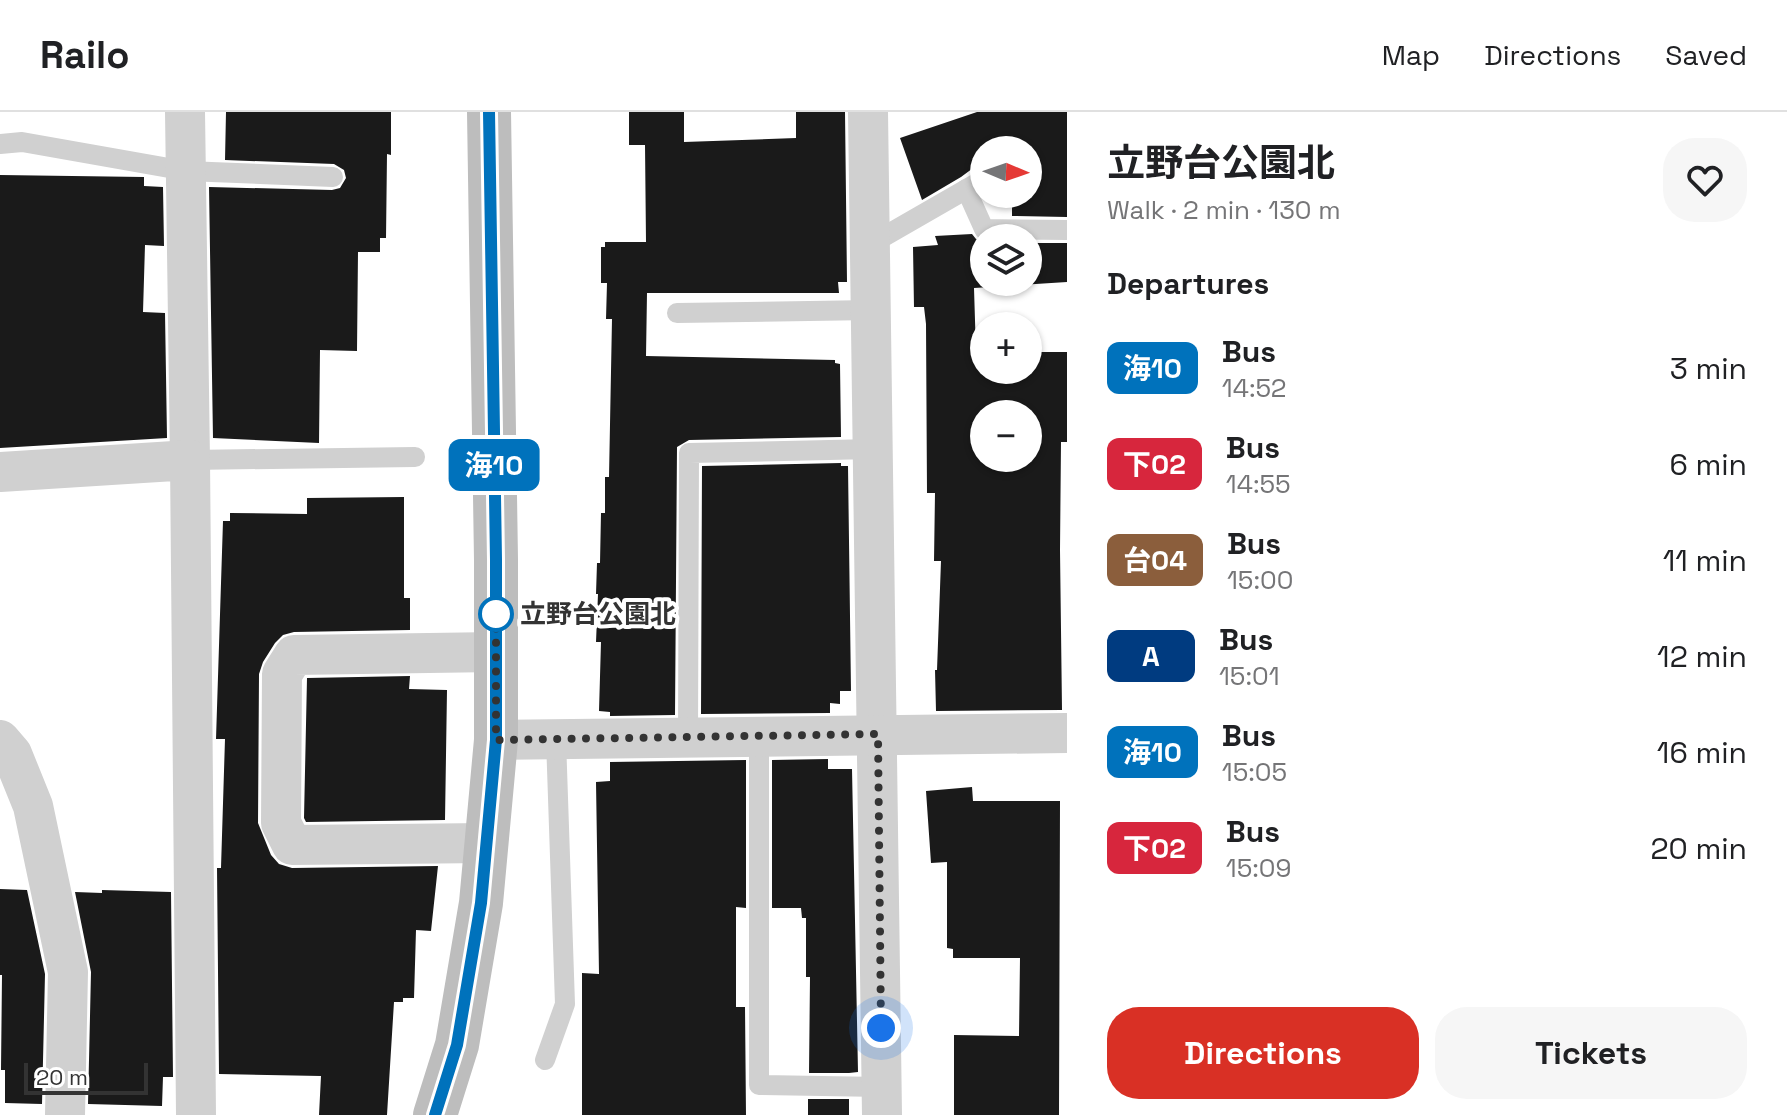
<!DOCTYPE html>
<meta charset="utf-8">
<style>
body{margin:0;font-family:"Space Grotesk","Noto Sans JP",sans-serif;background:#f6f6f6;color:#202124;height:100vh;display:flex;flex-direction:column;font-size:30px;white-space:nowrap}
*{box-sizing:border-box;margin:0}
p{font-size:26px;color:#757577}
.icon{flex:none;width:44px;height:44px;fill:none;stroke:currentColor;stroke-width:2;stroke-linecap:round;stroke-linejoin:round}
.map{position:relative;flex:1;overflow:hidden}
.side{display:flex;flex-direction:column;background:#fff;width:720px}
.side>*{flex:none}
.badge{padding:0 16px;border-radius:12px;font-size:28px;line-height:52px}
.needle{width:52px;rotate:92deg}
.buttons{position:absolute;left:970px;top:24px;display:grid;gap:16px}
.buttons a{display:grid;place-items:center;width:72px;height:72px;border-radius:50%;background:#fff;box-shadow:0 2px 6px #0004;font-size:40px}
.scale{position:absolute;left:24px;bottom:20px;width:124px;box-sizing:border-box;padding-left:8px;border:4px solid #333;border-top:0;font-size:22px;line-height:28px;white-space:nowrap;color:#333;-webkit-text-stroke:6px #fff;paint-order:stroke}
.you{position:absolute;width:40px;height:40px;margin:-20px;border:6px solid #fff;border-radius:50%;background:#1a73e8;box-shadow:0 0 0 12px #1a73e833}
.map>.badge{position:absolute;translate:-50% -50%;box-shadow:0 0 0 4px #fff}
h2{padding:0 40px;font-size:30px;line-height:72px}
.round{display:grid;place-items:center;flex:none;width:84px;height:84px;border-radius:32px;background:#f6f6f6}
.head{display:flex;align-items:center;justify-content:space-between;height:136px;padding:0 40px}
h1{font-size:38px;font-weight:700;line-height:60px}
.button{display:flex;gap:16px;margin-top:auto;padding:16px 40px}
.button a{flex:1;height:92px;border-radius:32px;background:#d93025;color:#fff;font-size:32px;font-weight:700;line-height:92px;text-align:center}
.button a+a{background:#f6f6f6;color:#202124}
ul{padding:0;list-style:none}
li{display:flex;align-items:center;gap:24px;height:96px;padding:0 40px}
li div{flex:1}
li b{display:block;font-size:30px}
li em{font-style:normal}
li .badge{min-width:88px;font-weight:700;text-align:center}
header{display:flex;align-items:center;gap:48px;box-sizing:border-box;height:112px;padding:0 40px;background:#fff;border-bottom:2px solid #e0e0e0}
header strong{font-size:38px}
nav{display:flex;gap:44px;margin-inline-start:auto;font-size:28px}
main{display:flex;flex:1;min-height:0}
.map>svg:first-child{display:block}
.building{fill:#1a1a1a;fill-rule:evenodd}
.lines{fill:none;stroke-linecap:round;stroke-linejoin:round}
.lane{stroke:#d0d0d0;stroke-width:20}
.street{stroke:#d0d0d0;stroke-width:40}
.secondary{stroke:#bdbdbd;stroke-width:44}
.line-casing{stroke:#fff;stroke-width:18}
.line{stroke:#0072bc;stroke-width:12}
.walk{stroke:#333;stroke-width:8;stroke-dasharray:0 14.4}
.stop-dot{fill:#fff;stroke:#0072bc;stroke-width:4}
.labels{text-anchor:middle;stroke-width:8;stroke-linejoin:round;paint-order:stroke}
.stop-label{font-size:26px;font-weight:bold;fill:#333;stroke:#fff;text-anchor:start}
</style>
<header>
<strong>Railo</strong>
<nav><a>Map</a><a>Directions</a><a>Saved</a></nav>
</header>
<main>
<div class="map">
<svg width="1067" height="1003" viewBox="0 0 1067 1003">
<rect width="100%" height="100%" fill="#fff"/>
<!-- building -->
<g class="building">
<polygon points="226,0 391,0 391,43 387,42 386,126 380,126 380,140 358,140 357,239 320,238 319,331 213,326 209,75 332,78 340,76 346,66 344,58 334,52 225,48"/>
<polygon points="629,0 684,0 684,30 796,26 796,0 845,0 847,170 838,170 839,181 647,181 646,244 835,248 835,251 840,252 841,325 689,328 677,335 675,603 610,604 610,600 599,599 601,530 596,530 598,482 596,482 597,451 600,451 601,401 605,401 605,365 609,365 612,207 606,207 607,171 601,171 601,135 605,135 605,130 646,130 645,33 629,33"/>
<polygon points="977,0 1067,0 1067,105 1012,104 1012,82 1028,82 1028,38 1014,38 1014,26 998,38 984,38 984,48 961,65 922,88 900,26"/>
<polygon points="0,63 144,65 144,74 163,75 164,134 145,133 143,200 165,201 167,326 0,336"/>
<path d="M 972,122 L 976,127 L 984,130 L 984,170 L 1028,170 L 1028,131 L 1067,131 L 1067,170 L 974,176 L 976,241 L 984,241 L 984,258 L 1028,258 L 1028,240 L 1067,240 L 1067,330 L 1061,330 L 1060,438 L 1062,598 L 936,599 L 935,558 L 937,558 L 941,449 L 934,449 L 935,381 L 927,381 L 926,212 L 924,195 L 914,195 L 913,135 L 938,133 L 935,124 ZM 984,302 L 1028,302 L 1028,346 L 984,346 Z"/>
<polygon points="841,351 841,354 848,354 851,579 840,579 840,592 830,591 830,601 701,602 702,354"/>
<polygon points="404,385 404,486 410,486 410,518 294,520 283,523 275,531 263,550 259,562 258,711 271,743 279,752 292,756 438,754 431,819 416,818 414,886 403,886 403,890 394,890 387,1003 319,1003 321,964 219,962 217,756 221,756 225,627 216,627 223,409 230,409 230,401 307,402 307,386"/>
<polygon points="410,564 409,577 447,578 445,708 306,710 304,706 307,566"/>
<polygon points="828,647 828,657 852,657 858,960 849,961 809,961 810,865 806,865 806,806 802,806 801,796 772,796 772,648"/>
<polygon points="746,648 746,796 736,795 736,895 745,895 746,1003 582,1003 582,861 599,862 596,670 610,669 610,650"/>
<polygon points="972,675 973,689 1060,689 1059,1003 954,1003 954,923 1019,924 1020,846 953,846 953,837 947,836 947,750 931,751 926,679"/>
<polygon points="0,777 27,778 45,862 42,992 5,991 5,958 1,958 2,863 0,863"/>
<polygon points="102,778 171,780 173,965 163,965 162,994 88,992 91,860 75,780 102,781"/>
<rect x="808" y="987" width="41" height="16"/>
</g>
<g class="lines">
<!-- lane -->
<g class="lane">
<polyline points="0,32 22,30 186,59 333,65"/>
<polyline points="966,77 984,117 1067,118"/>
<polyline points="871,132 984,67"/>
<polyline points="677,201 872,198"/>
<polyline points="190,348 415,345"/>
<polyline points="759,624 759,973 882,975"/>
<polyline points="688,625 689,341 874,337"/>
<polyline points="545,948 565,892 556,627"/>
</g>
<!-- street -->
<g class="street">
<polyline points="185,0 190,348"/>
<polyline points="868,0 882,1003"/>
<polyline points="0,360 190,348 196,1003"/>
<polyline points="0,628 12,642 33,694 68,860 65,1003"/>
<polyline points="496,628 1067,621"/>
<polyline points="487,731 292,733 281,711 282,562 294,543 496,540"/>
</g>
<!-- secondary -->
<polyline class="secondary" points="435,1003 457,933 481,791 496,628 496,448 489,0"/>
</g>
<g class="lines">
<defs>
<polyline id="line" points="435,1003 457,933 481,791 496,628 496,448 489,0"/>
</defs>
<!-- line casing -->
<use href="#line" class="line-casing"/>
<!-- line -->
<use href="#line" class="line"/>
<!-- walk -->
<polyline class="walk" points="496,502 496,628 878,622 881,916"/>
</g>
<!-- markers -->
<circle class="stop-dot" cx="496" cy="502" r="16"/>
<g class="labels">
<!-- stop labels -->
<g class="stop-label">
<text x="520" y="511">立野台公園北</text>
</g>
</g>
</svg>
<div class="buttons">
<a><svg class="needle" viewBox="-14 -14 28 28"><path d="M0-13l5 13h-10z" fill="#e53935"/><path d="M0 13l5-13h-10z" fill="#757577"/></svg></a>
<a><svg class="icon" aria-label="layers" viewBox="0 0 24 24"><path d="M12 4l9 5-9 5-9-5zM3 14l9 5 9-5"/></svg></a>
<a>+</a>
<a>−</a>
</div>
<div class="scale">20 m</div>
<div class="you" style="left:881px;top:916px"></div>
<b class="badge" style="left:494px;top:353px;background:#0072bc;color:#fff">海10</b>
</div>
<section class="side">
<div class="head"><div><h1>立野台公園北</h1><p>Walk · 2 min · 130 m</p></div><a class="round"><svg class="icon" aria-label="heart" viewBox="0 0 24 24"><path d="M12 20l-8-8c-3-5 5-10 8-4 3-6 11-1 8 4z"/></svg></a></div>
<h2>Departures</h2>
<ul>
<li><span class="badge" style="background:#0072bc;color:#fff">海10</span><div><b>Bus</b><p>14:52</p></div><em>3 min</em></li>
<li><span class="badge" style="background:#d7263d;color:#fff">下02</span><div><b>Bus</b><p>14:55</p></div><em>6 min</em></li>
<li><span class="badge" style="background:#8b5e3c;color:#fff">台04</span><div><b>Bus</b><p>15:00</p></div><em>11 min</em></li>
<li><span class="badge" style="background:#003b80;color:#fff">A</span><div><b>Bus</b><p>15:01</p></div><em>12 min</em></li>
<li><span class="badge" style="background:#0072bc;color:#fff">海10</span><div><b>Bus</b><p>15:05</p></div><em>16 min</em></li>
<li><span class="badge" style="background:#d7263d;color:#fff">下02</span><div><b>Bus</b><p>15:09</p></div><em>20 min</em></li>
</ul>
<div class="button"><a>Directions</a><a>Tickets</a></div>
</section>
</main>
